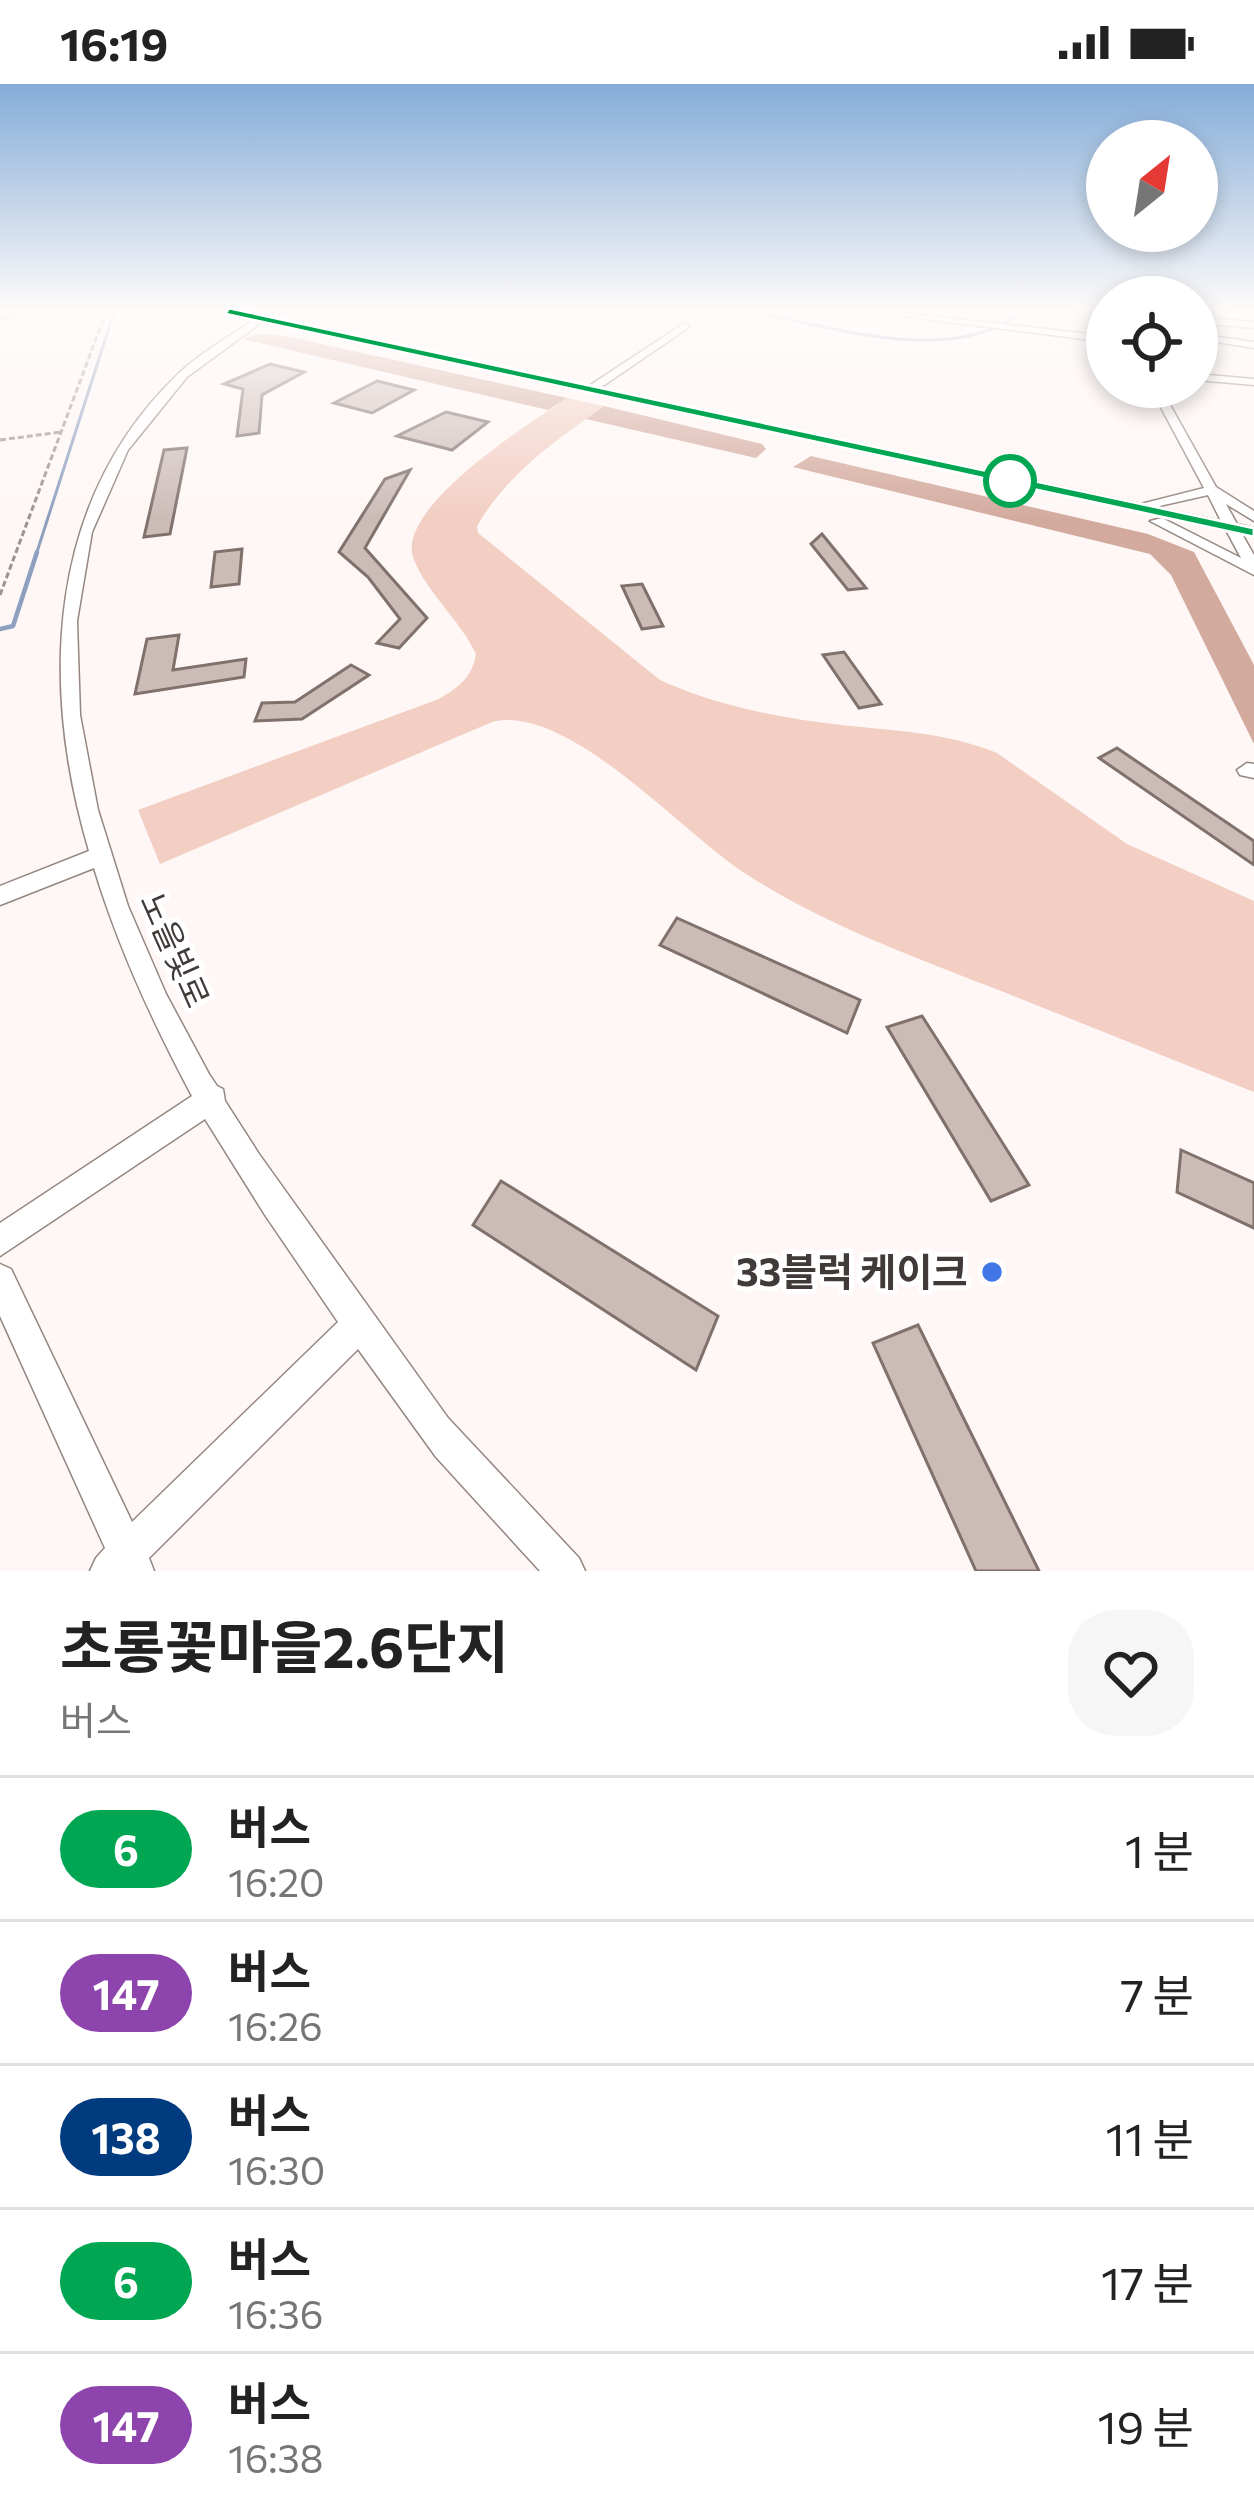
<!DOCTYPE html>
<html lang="ko">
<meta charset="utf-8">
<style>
body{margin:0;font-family:Commissioner,"Noto Sans KR",sans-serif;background:#f6f6f6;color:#222;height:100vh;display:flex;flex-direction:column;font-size:45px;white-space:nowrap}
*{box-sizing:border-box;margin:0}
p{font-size:39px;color:#767676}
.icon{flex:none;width:66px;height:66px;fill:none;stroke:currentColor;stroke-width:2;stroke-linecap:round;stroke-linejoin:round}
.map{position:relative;height:1487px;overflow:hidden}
.sheet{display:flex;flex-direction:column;background:#fff;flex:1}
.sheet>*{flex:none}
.badge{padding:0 24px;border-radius:39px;font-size:42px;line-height:78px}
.needle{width:78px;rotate:30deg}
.tools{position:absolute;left:1086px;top:36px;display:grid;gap:24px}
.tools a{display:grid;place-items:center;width:132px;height:132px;border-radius:50%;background:#fff;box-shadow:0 6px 18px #0003;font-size:60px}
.map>.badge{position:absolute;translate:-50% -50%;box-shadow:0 0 0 6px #fff}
.round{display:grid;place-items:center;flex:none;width:126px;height:126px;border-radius:48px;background:#f6f6f6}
.overview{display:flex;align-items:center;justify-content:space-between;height:204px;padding:0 60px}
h1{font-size:57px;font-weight:700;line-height:90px}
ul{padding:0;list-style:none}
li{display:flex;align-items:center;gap:36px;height:144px;padding:0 60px;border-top:3px solid #e0e0e0}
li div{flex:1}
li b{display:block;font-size:45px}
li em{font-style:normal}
li .badge{min-width:132px;font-weight:700;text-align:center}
.status{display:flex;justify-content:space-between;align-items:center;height:84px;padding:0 60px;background:#fff;direction:ltr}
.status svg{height:33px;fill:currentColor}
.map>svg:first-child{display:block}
.green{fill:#f2cec3}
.forest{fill:#d3aa9e}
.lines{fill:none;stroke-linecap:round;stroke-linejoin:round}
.stream-far1{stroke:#8e9fbf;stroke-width:3}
.stream{stroke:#8e9fbf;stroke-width:4.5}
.building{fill:#ccbcb8;stroke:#80716d;stroke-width:3}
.minor-casing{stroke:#958681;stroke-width:3}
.path{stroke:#9a9492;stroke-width:3;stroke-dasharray:6 3;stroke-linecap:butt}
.minor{fill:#fff;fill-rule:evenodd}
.line{fill:#00a651;stroke:#fff;stroke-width:3}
.stop-dot{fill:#fff;stroke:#00a651;stroke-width:6}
.poi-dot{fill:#4176e7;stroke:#fff;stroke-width:4.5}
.labels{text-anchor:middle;stroke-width:10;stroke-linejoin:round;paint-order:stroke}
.street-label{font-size:33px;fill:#403a38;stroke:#fff}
.near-poi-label{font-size:39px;font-weight:bold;fill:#403a38;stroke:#fff;text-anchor:end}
</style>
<div class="status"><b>16:19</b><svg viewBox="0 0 49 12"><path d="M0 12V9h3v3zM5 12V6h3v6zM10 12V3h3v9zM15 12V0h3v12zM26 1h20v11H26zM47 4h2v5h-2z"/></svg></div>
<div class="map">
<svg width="1254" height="1487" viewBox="0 0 1254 1487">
<rect width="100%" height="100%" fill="#fef7f5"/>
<!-- green -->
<path class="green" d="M 567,314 L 604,322 C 555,357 508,389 477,442 L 478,449 L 660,596 C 717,622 779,634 841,641 C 895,647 946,648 997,669 L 1127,760 L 1254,817 L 1254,1008 C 1166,973 1079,938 991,903 C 906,870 820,838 743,788 C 682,748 567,619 492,638 L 160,780 L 138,726 L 439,615 C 459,603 472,594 476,570 C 460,536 428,510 414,476 C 392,425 532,338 567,314 Z"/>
<!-- forest -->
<g class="forest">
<polygon points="260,250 281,251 567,314 548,326 242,255"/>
<polygon points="604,322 762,360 766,365 756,374 586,335"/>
<polygon points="811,372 1148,450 1194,468 1254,581 1254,660 1171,491 1150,470 793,383"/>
</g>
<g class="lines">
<!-- stream-far1 -->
<g class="stream-far1">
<path d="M 753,228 C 833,243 952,283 1022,228"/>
<polyline points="36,471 114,228"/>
</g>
<!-- stream -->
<polyline class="stream" points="0,545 13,542 37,468"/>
</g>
<!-- building -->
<g class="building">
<polygon points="270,280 304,288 262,311 259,349 237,352 243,305 224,300"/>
<polygon points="377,297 414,306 372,329 334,319"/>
<polygon points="446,328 488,338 452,366 397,352"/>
<polygon points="187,364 170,450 144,453 164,366"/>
<polygon points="410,386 365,464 427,534 399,564 377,559 400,535 368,493 339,468 385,395"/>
<polygon points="822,450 866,504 848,506 811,460"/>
<polygon points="242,465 239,500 211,503 215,468"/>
<polygon points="642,500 663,542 642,545 622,502"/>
<polygon points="179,551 173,586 246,575 244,593 135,610 147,555"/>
<polygon points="844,568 881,620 859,624 823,571"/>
<polygon points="351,581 369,591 302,635 255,637 262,619 295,618"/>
<polygon points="1117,664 1254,757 1254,781 1099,674"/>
<polygon points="677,834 860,916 847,949 660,861"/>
<polygon points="922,932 956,985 1029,1101 991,1117 887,943"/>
<polygon points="1181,1066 1254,1099 1254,1144 1177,1108"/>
<polygon points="501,1097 718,1232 696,1286 473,1141"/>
<polygon points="918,1241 961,1329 1039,1487 976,1487 873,1259"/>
</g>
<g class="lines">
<defs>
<g id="minor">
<path d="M 224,228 L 259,232 L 274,228 L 268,234 L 589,302 L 686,238 L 689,243 L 600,304 L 1141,420 L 1204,404 L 1150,303 L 1160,303 L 1216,403 L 1254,427 L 1254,437 L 1226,420 L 1237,440 L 1254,444 L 1254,452 L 1242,450 L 1254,471 L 1254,491 L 1150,437 L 1162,434 L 1241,474 L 1226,446 L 262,238 L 187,293 L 128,366 L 92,448 L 77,537 L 80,631 L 98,726 L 128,822 L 166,910 L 209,990 L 217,1002 L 223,1005 L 225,1017 L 259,1070 L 448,1334 L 579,1474 L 585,1487 L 540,1487 L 436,1373 L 358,1265 L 149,1474 L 154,1487 L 90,1487 L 96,1474 L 105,1464 L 0,1232 L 0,1180 L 11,1185 L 132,1438 L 338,1238 L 265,1131 L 205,1035 L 0,1172 L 0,1139 L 192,1012 C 153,939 118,863 94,784 L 0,821 L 0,802 L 89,767 C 40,601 46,417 178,290 C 200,269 229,253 253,236 ZM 1208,411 L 1221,437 L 1155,423 Z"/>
<polygon points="870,228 894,228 1107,252 1107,258"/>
<polygon points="1197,233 1254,238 1254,244 1197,239"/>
<polygon points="1197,244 1204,251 1254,258 1254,264 1198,255"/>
<polygon points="1197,290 1254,295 1254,301 1197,296"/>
<polygon points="1247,679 1254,680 1254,694 1240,691 1237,686"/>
</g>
</defs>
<!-- minor casing -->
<use href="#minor" class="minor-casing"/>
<!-- path -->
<g class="path">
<polyline points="0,235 42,228"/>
<polyline points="0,356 61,348"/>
<polyline points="0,511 106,228"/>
</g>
<!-- minor -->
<use href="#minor" class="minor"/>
</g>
<!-- sky -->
<linearGradient id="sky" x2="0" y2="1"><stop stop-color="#84acd8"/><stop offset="0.52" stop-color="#fffbfa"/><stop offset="1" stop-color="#fffbfa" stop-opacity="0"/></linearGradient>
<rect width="1254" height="436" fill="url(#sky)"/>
<!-- line -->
<polygon class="line" points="229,224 1254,444 1254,453 225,230"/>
<!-- markers -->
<circle class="stop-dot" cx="1010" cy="397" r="24"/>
<circle class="poi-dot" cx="992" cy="1188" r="12"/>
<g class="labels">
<!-- street labels -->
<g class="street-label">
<text transform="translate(175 866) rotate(66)" y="12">노을빛로</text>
</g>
<!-- near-poi labels -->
<g class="near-poi-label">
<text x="968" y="1202">33블럭 케이크</text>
</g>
</g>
</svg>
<div class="tools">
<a><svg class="needle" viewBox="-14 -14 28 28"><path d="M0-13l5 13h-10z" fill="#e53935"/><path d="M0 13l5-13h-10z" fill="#767676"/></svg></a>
<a><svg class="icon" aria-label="locate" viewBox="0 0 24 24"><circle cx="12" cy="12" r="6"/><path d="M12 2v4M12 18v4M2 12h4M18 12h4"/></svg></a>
</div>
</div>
<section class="sheet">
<div class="overview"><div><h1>초롱꽃마을2.6단지</h1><p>버스</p></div><a class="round"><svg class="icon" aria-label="heart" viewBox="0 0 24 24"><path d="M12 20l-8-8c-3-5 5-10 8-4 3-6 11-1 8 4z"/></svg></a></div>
<ul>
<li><span class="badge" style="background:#00a651;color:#fff">6</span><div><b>버스</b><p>16:20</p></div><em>1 분</em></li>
<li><span class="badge" style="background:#8e44ad;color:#fff">147</span><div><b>버스</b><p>16:26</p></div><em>7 분</em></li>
<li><span class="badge" style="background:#003b80;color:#fff">138</span><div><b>버스</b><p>16:30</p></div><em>11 분</em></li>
<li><span class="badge" style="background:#00a651;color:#fff">6</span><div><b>버스</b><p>16:36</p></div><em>17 분</em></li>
<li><span class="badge" style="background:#8e44ad;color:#fff">147</span><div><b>버스</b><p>16:38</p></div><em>19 분</em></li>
</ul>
</section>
